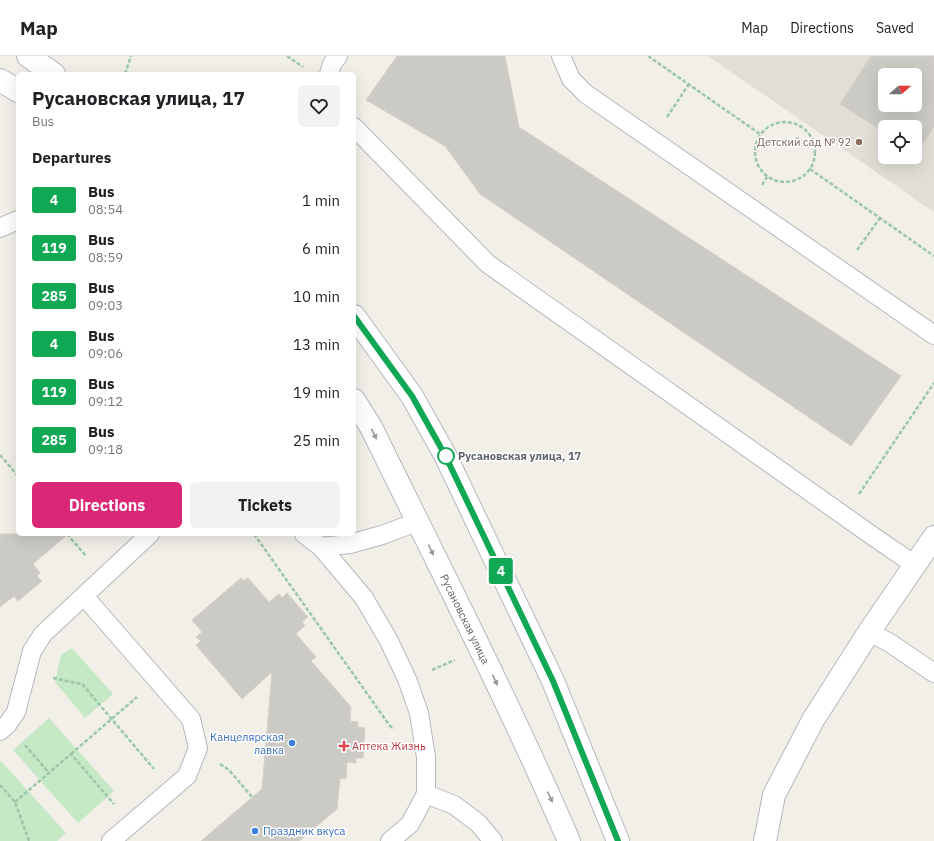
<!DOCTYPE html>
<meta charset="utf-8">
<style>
body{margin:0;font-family:"IBM Plex Sans",sans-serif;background:#f2f2f2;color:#202124;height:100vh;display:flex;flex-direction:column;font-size:15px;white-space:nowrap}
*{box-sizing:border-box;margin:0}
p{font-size:13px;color:#757577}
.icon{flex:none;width:22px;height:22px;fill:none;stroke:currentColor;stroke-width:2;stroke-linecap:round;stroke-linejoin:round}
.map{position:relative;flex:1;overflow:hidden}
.sheet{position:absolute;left:16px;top:16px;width:340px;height:464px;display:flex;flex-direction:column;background:#fff;border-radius:6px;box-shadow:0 4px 16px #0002}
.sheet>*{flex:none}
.badge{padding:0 8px;border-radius:3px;font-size:14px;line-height:26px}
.needle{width:26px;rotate:69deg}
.buttons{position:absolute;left:878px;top:12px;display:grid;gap:8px}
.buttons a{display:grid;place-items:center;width:44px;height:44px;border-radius:6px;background:#fff;box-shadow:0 4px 16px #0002;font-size:20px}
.map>.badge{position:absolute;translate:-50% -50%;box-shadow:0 0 0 2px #fff}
h2{padding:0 16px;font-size:15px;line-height:36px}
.round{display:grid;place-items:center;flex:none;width:42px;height:42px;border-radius:6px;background:#f2f2f2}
.head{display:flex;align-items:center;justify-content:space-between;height:68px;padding:0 16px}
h1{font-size:19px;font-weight:700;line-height:30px}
.primary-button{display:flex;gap:8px;margin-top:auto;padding:8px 16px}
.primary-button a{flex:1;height:46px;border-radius:6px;background:#db2777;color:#fff;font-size:16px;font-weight:700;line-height:46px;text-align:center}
.primary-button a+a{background:#f2f2f2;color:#202124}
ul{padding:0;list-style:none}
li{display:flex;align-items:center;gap:12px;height:48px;padding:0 16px}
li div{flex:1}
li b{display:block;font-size:15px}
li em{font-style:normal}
li .badge{min-width:44px;font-weight:700;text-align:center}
header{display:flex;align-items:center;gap:24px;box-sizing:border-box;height:56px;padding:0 20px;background:#fff;border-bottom:1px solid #e0e0e0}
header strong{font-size:19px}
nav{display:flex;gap:22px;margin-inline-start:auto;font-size:14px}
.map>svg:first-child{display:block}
.education{fill:#e1ded6;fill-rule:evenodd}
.green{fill:#c5e8c5}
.building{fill:#cccac5;stroke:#d6d1c6;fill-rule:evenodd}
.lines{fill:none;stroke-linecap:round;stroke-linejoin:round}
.service-casing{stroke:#b5b8bc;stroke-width:20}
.minor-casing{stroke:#b5b8bc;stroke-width:24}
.path{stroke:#9cc7a9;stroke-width:2.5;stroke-dasharray:4 2;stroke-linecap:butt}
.service{stroke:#fff;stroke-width:18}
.minor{stroke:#fff;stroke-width:22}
.oneway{fill:#979a9d}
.line-casing{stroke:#fff;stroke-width:9}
.line{stroke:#10a855;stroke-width:6}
.education-dot{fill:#8d6e63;stroke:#fff;stroke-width:1.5}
.stop-dot{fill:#fff;stroke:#10a855;stroke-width:2}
.shop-dot{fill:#3f7fe0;stroke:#fff;stroke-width:1.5}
.health-dot{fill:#e0444e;stroke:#fff;stroke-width:1.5}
.labels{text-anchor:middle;stroke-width:3;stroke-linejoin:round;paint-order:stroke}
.education-label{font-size:11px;fill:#785e54;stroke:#fff;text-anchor:end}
.stop-label{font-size:11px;font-weight:bold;fill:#5f6368;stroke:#fff;text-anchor:start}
.street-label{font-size:11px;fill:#5f6368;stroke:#fff}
.shop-label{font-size:11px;fill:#366cbe;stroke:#fff;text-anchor:end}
.health-label{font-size:11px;fill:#be3a42;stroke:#fff;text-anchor:start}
</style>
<header>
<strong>Map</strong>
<nav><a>Map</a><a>Directions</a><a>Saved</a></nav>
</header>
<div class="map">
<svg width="934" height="785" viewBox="0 0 934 785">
<rect width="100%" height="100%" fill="#f1efe8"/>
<!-- education -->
<path class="education" d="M 708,0 L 934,0 L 934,156 ZM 885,19 L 915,19 L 915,49 L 885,49 ZM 885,71 L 915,71 L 915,101 L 885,101 Z"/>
<!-- green -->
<g class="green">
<polygon points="72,592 113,638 85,662 55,626 61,599"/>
<polygon points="49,662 114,735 78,767 13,694"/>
<polygon points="1,705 66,777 57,785 0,785 0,707"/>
</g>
<!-- building -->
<g class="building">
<polygon points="397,0 505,0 519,71 901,320 851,390 480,138 445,90 366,44"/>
<path d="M 871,0 L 934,0 L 934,71 L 916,98 L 915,97 L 915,71 L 885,71 L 885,77 L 840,48 ZM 885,19 L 915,19 L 915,49 L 885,49 Z"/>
<polygon points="0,478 68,478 33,508 40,517 37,520 42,525 18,545 14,540 0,551"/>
<polygon points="241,522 243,525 248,522 269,546 279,538 282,542 287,537 308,561 302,566 305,569 296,578 316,601 311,605 351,651 350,665 358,666 358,671 365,672 363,702 356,702 356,707 347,706 346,723 340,722 337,753 299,785 201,785 262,733 272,616 242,643 196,589 201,585 196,581 202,576 192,564"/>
</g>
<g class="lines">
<defs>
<g id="service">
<polyline points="561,0 571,23 586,38 934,279"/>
<polyline points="329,18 332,8 338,0"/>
<polyline points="354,71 488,208 874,481 915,509"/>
<polyline points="0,172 2,171 18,164"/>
<polyline points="304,478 321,491 364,542 389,585 407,623 419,657 426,701 426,738 410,768 390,785"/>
<polyline points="321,491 350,488 382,479 417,466"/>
<polyline points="84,540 191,663 198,692 187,720 111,785"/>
<polyline points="869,576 890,587 934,617"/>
<polyline points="0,675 7,669 16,656 32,595 43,578 150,478"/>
<polyline points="426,738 454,749 478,767 493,785"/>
</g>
<g id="minor">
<polyline points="28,0 54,18"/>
<polyline points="0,24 18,35"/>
<polyline points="354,260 412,340 445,399 553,625 618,785"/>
<path d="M 354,344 L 371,371 C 438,508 508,644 569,785"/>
<polyline points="765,785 774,739 813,664 869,576 934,481"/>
</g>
</defs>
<!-- service casing -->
<use href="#service" class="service-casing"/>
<!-- minor casing -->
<use href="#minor" class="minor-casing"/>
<!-- path -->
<g class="path">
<polyline points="287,0 303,11"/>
<polyline points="648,0 760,78"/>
<polyline points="125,18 131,0"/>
<polyline points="667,61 689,28"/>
<circle cx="785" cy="96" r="30"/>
<polyline points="810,113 934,200"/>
<polyline points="762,129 767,121"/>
<polyline points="857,194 880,162"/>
<polyline points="0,399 18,420"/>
<polyline points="859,438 934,327"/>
<polyline points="67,478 86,500"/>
<polyline points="254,478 390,670 394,673"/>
<polyline points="432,614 455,604"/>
<polyline points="53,622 82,628 154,713"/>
<polyline points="25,689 49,717"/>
<polyline points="71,698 137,641"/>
<polyline points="220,708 229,714 252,741"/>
<polyline points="0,729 15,746 29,785"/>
<polyline points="15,746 71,698 114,748"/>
</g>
<!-- service -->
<use href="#service" class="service"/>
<!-- minor -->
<use href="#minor" class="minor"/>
</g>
<!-- one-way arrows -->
<defs><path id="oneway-solid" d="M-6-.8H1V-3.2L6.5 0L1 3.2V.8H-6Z"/></defs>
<g class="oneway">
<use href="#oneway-solid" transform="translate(374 378) rotate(64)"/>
<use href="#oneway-solid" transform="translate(431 494) rotate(64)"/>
<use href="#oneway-solid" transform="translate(495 624) rotate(65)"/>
<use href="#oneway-solid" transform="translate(550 741) rotate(65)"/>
</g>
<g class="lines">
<defs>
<polyline id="line" points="354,260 412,340 445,399 553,625 618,785"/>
</defs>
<!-- line casing -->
<use href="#line" class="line-casing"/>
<!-- line -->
<use href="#line" class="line"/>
</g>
<!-- markers -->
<circle class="education-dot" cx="859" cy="86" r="4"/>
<circle class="stop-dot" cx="446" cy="400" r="8"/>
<g class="shop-dot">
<circle cx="292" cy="687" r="4"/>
<circle cx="255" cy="775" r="4"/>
</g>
<path class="health-dot" d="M342 684h4v4h4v4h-4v4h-4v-4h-4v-4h4z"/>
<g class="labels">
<!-- education labels -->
<g class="education-label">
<text x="851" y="90">Детский сад № 92</text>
</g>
<!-- stop labels -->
<g class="stop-label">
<text x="458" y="404">Русановская улица, 17</text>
</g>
<!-- street labels -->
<g class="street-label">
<text transform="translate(465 563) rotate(64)" y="4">Русановская улица</text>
</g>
<!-- shop labels -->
<g class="shop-label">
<text x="284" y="685">Канцелярская<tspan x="284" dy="13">лавка</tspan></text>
<text x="263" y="779" text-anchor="start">Праздник вкуса</text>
</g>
<!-- health labels -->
<g class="health-label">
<text x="352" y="694">Аптека Жизнь</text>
</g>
</g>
</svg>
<div class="buttons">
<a><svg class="needle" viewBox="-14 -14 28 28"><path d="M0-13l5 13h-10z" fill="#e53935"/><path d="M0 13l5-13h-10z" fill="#757577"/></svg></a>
<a><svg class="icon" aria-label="locate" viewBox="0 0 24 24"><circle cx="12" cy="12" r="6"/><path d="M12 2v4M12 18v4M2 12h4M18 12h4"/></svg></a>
</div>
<b class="badge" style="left:501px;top:515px;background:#10a855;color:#fff">4</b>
<section class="sheet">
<div class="head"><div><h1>Русановская улица, 17</h1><p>Bus</p></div><a class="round"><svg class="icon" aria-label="heart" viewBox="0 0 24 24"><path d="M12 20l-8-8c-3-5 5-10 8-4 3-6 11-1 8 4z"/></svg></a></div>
<h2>Departures</h2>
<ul>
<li><span class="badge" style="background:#10a855;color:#fff">4</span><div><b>Bus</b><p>08:54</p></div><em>1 min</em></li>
<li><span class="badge" style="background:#10a855;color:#fff">119</span><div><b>Bus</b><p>08:59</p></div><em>6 min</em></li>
<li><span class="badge" style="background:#10a855;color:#fff">285</span><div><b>Bus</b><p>09:03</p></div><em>10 min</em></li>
<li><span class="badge" style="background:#10a855;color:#fff">4</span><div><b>Bus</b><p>09:06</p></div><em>13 min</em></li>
<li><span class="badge" style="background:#10a855;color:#fff">119</span><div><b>Bus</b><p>09:12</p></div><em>19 min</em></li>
<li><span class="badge" style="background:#10a855;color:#fff">285</span><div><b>Bus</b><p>09:18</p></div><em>25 min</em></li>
</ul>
<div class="primary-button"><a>Directions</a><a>Tickets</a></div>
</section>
</div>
